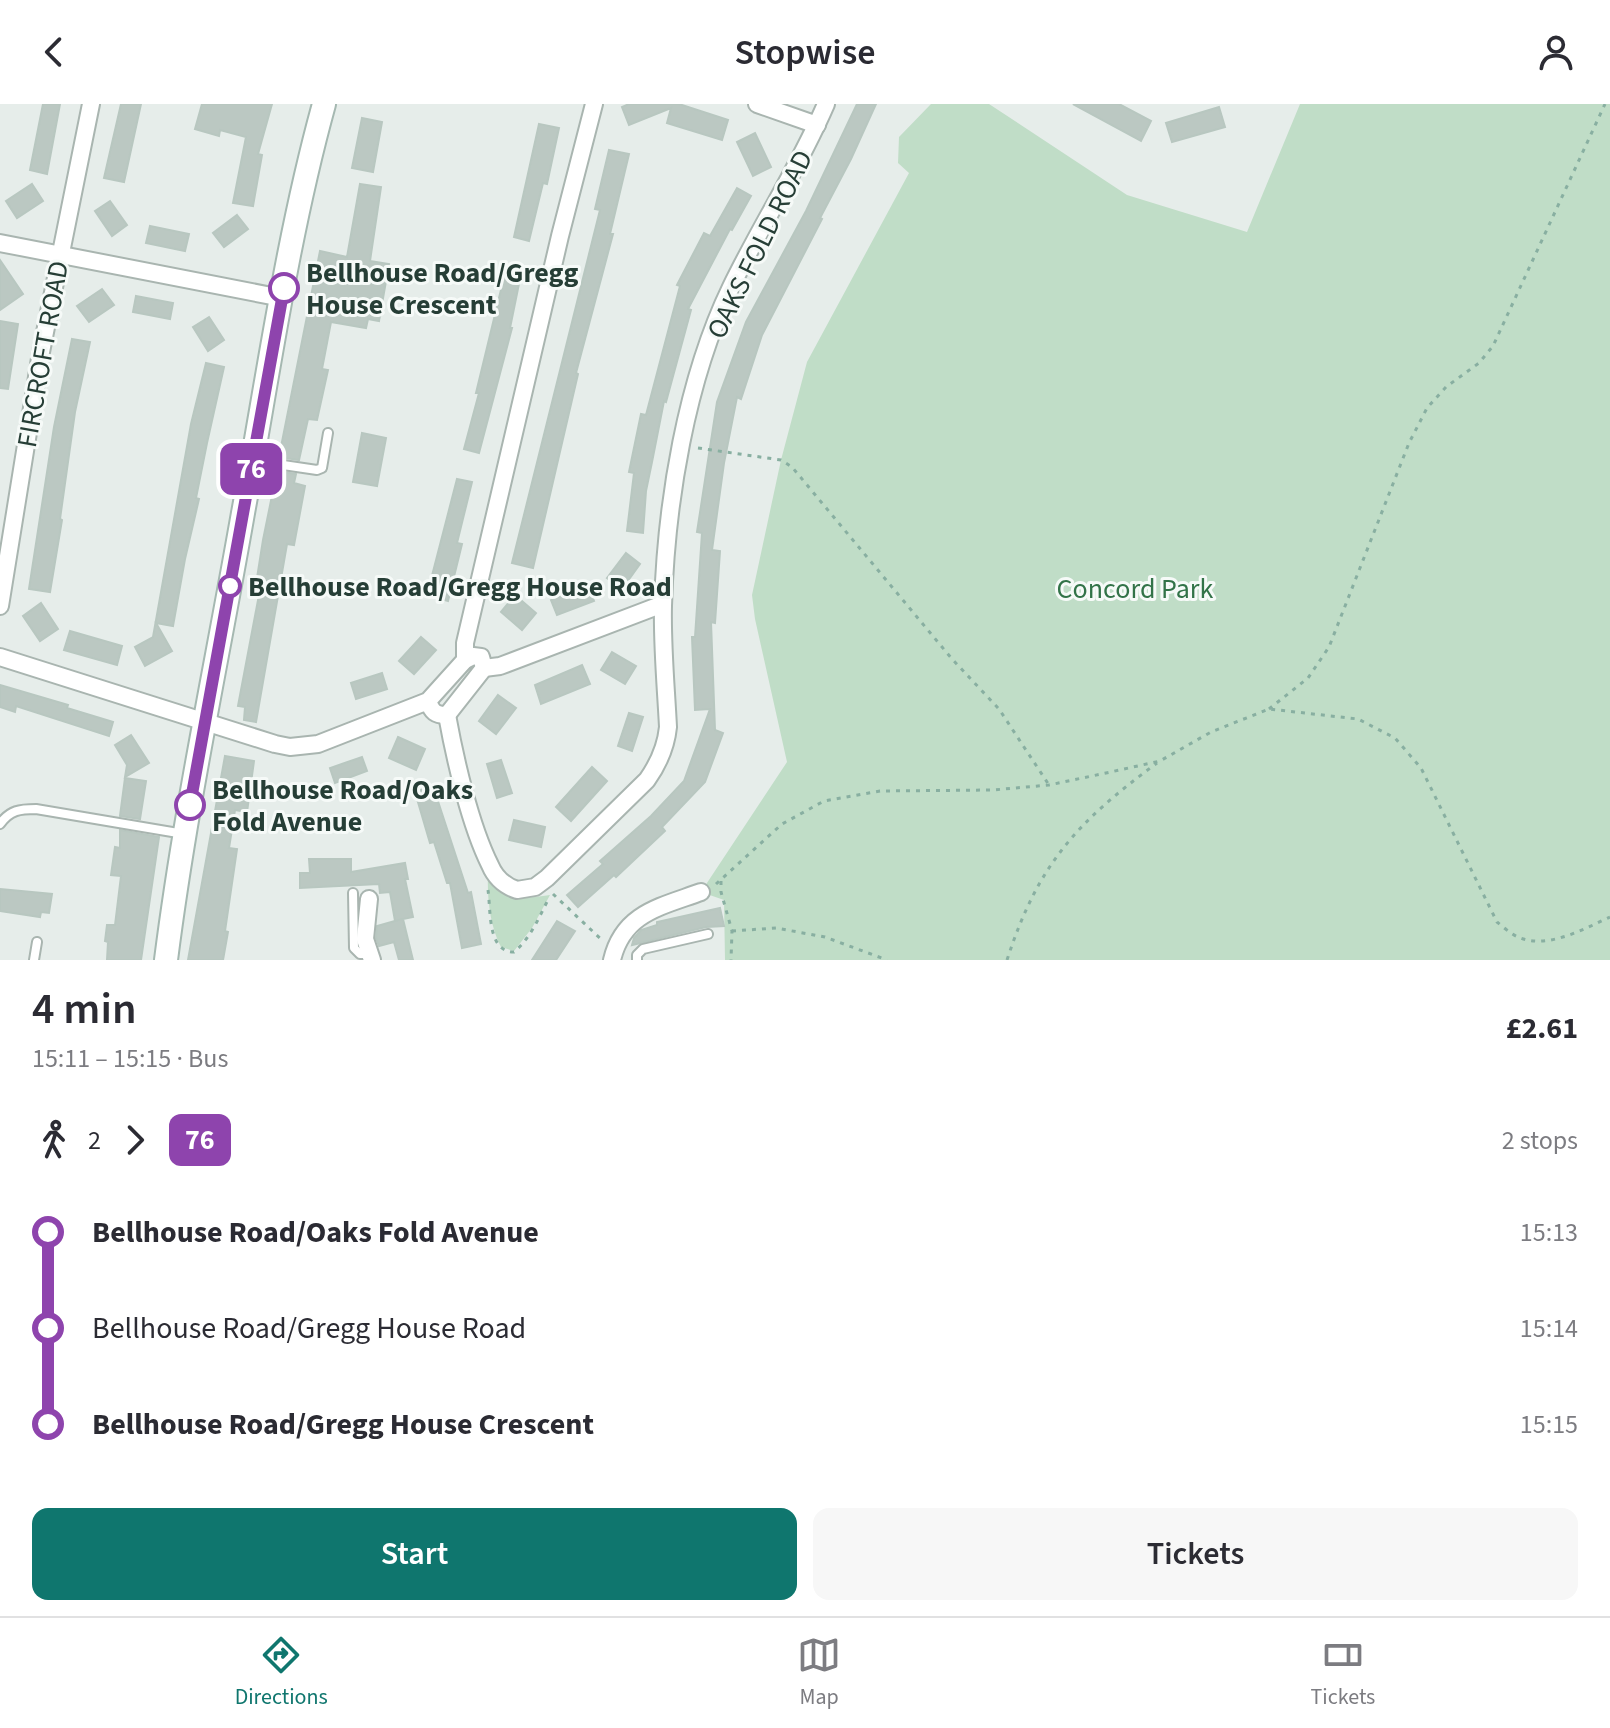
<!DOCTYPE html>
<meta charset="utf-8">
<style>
body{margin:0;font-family:"Source Sans 3",sans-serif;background:#f7f7f7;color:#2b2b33;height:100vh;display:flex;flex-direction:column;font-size:30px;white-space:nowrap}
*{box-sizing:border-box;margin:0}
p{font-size:26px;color:#7c7c81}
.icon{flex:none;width:44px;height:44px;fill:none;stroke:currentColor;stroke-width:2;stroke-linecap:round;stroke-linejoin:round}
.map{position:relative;height:856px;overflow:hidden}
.drawer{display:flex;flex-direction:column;background:#fff;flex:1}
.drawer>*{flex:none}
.badge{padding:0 16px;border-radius:12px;font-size:28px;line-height:52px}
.map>.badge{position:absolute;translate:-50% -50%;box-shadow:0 0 0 4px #fff}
.legs{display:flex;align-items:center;gap:12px;height:88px;padding:0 32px;font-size:26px}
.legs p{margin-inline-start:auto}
.headline{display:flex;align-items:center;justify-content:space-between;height:136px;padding:0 32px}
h1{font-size:44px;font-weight:600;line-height:60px}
.action{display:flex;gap:16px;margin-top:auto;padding:16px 32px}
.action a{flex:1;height:92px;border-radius:16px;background:#0f766e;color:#fff;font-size:32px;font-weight:600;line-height:92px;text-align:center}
.action a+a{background:#f7f7f7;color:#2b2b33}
ul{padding:0 32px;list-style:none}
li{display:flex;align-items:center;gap:28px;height:96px;font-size:30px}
li i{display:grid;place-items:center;width:12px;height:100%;margin:0 10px;background:currentColor}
li i::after{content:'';width:20px;height:20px;margin:-10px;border:6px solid;border-radius:50%;background:#fff}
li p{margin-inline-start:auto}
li:first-child i{background:linear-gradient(#0000 50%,currentColor 0)}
li:last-child i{background:linear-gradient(currentColor 50%,#0000 0)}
header{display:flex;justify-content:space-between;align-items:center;height:104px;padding:0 32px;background:#fff;font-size:36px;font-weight:600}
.tabs{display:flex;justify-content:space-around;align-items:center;height:112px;border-top:2px solid #e1e1e2;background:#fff;font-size:22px;color:#7c7c81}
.tabs a{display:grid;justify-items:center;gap:4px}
.tabs .selected{color:#0f766e}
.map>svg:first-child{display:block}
.green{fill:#c0ddc7}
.building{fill:#bbc8c2;stroke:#b8c7c0;stroke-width:2}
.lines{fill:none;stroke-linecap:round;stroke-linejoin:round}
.lane-casing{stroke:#a9b5b0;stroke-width:12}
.street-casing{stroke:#a9b5b0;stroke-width:20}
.secondary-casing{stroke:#a5b8b1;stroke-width:26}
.path{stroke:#88afa1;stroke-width:3;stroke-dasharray:4 6;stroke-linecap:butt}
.lane{stroke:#fff;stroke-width:8}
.street{stroke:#fff;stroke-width:16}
.secondary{stroke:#fff;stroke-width:22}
.line-1-casing{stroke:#fff;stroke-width:18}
.line-1{stroke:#8e44ad;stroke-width:12}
.stop-1-dot{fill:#fff;stroke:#8e44ad;stroke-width:4}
.labels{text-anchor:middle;stroke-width:6;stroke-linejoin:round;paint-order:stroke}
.street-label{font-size:28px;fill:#263e36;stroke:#f6faf8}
.stop-label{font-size:28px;font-weight:bold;fill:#263e36;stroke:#f6faf8;text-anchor:start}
.park-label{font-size:28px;fill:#327348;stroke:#f6faf8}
</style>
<header><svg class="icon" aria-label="back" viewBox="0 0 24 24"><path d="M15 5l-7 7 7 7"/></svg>Stopwise<svg class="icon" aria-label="person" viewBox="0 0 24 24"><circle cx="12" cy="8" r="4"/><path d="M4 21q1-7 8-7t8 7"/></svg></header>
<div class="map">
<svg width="1610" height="856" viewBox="0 0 1610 856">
<rect width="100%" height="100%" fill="#e6edea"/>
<!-- green -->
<g class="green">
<polygon points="931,0 989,0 1127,91 1247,128 1300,0 1610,0 1610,856 725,856 724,796 701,788 787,658 755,515 752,491 781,356 807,258 909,69 898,59 899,33"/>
<path d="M 488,770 C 507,797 519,795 550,791 L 532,824 L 514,847 L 501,843 C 490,822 487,794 488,770 Z"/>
</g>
<!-- building -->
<g class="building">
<polygon points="43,0 60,0 47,70 30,66"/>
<polygon points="121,0 141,0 124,78 104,74"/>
<polygon points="202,0 272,0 258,50 262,51 253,102 233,99 246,33 220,26 219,32 195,25"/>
<polygon points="629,0 679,0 728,16 722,36 667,19 671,4 629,21 622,3"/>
<polygon points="857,0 876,0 851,55 820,114 822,115 762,231 741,295 737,293 724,359 712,446 720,447 715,519 711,518 715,626 723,629 705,678 662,723 665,727 616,773 614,771 578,803 567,791 603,760 600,757 651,712 684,677 710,605 695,606 692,533 695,533 702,429 697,428 717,298 746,218 806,107"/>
<polygon points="1073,0 1119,0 1151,17 1141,37"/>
<polygon points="1219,3 1225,23 1172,38 1166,19"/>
<polygon points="362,14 382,18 373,68 352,64"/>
<polygon points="539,20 559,24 547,80 543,79 529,137 514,133"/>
<polygon points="755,29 771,63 753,72 737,38"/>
<polygon points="609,46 629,50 610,130 613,130 576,269 578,270 533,464 512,459 600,106 595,105"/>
<polygon points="32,80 43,97 17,114 6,97"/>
<polygon points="360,80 381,83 370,157 389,160 379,217 368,215 366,224 331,218 322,265 328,266 317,316 308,315 299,356 279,353 320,147 347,153"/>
<polygon points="737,84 751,92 732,126 730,125 688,205 691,206 666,298 664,297 652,358 646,387 643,429 627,427 634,369 629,368 641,310 646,311 680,182 677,181 704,129 710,132"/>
<polygon points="110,97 127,121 112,132 95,107"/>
<polygon points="237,111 248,125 224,143 213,129"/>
<polygon points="150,122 189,130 185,147 146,139"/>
<polygon points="0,156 23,190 0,206"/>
<polygon points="507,161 522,165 510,224 512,224 479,349 464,345 479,289 476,289"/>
<polygon points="102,185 114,201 89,218 77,202"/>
<polygon points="136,192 173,199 170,215 133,208"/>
<polygon points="209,213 224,236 208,247 193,223"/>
<polygon points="0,217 18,220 8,285 0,284"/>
<polygon points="72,235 90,238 75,308 60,415 62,416 50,488 29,485 54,323"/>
<polygon points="206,259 224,263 207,339 196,394 199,395 185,455 173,522 156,519 172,547 145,562 135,543 153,533 191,320"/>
<polygon points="362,329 386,334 377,382 353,378"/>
<polygon points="277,367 296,370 294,379 305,382 294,441 287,440 256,618 244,616 245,603 238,602 262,475 257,474 263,436"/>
<polygon points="457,375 472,378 457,439 462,440 448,497 427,491"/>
<polygon points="626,449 640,460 622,485 607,474"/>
<polygon points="588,482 594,497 557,511 551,496"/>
<polygon points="515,491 536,509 522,526 501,508"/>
<polygon points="41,499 58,525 40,537 23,512"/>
<polygon points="70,527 122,542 117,561 64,546"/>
<polygon points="421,533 436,546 414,570 399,557"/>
<polygon points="612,548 636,562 625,580 601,566"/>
<polygon points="582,561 590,580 541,600 535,581"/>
<polygon points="382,569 387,585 356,595 351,579"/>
<polygon points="0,581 68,601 67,604 113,618 109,632 16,602 15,608 0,603"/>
<polygon points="498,591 516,604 496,630 479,617"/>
<polygon points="629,609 643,613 632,647 618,642"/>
<polygon points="131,631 149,659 125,673 127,661 115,641"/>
<polygon points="398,633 425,645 416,666 389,654"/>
<polygon points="225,652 254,657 247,708 235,706 229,744 237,745 225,827 228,828 223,856 188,856"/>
<polygon points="362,653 367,667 335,679 330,664"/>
<polygon points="501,656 512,689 497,694 487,660"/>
<polygon points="592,663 607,677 571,717 556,703"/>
<polygon points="125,674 146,677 140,715 120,712"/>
<polygon points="433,682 468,789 471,788 481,840 462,844 450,779 447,779 434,738 430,739 415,688"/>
<polygon points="514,716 545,723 541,743 509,736"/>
<polygon points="120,726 159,733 141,856 107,856 108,838 105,837 107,821 115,821 121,772 111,771 115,743 120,744"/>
<polygon points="309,755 351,755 351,768 405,759 408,775 405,775 413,813 403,815 413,856 399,856 394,838 379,842 376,834 377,822 402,815 395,817 390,788 380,789 379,780 300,784 300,769 310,769"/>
<polygon points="0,785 52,790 49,809 41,808 40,813 0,807"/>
<polygon points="720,804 724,822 706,823 632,841 634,834 641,826 657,821 657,818"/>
<polygon points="557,817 575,827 556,856 532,856"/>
</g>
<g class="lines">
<defs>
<g id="lane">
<polyline points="256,357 317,366 322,364 328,329"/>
<path d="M 0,720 C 10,706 20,705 36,705 L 184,730"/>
<polyline points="353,789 354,844 360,850 369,850"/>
<polyline points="34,856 37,838"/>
<polyline points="637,856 637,851 643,845 708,830"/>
</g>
<g id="street">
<polyline points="757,0 817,21"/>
<polyline points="0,139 282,194"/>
<polyline points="0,502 41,248 91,0"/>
<path d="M 0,553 L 275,640 L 290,643 L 318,640 L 428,597 L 465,556 L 473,552 L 481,553 L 484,564 L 447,611 C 435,611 432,608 428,597"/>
<polyline points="465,556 465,539 560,132 594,0"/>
<polyline points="484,564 500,562 663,500"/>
<path d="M 447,611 C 455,655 470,721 490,761 C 495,773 505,782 517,786 L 535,783 L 547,774 L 647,676 C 659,659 666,643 668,623 C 666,583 662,542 663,502 C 666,399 686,276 731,183 C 761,121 799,63 826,0"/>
<polyline points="369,795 365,835 372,856"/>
<path d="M 612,856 C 623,809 660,803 701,788"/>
</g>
<path id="secondary" d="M 166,856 C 185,706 217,558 243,409 C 268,273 287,134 324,0"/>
</defs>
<!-- lane casing -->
<use href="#lane" class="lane-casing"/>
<!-- street casing -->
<use href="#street" class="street-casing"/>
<!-- secondary casing -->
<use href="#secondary" class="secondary-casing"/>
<!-- path -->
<g class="path">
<polyline points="698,344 781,356 792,363 952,555 999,605 1049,681"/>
<polyline points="1269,605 1308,574 1329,543 1409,339 1427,304 1446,283 1479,259 1493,242 1605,0"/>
<polyline points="721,777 721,788 732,827 731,856"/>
<path d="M 716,780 L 782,720 L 824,697 L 880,687 L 993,686 L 1049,681 L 1106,669 L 1160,657 L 1211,628 L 1269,605 L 1358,615 L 1395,634 L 1421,664 L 1497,818 C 1503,823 1511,830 1518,833 C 1547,846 1584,825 1610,813"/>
<path d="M 488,786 C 491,806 487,848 514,848 C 531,834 539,813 549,794"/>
<polyline points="553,790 603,837"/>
<polyline points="732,827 776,824 825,833 887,856"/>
<path d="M 1007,856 C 1038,760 1077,718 1157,659"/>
</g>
<!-- lane -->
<use href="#lane" class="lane"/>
<!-- street -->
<use href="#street" class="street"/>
<!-- secondary -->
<use href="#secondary" class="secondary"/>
</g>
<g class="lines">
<defs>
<polyline id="line-1" points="190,701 284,184"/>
</defs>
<!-- line-1 casing -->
<use href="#line-1" class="line-1-casing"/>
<!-- line-1 -->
<use href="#line-1" class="line-1"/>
</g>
<!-- markers -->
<g class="stop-1-dot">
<circle cx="284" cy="184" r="14"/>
<circle cx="230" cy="482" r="10"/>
<circle cx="190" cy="701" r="14"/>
</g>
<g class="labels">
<!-- street labels -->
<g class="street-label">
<text transform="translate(759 140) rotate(-64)" y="10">OAKS FOLD ROAD</text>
<text transform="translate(42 250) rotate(-80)" y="10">FIRCROFT ROAD</text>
</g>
<!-- stop labels -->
<g class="stop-label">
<text x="306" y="178">Bellhouse Road/Gregg<tspan x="306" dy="32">House Crescent</tspan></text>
<text x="248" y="492">Bellhouse Road/Gregg House Road</text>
<text x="212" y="695">Bellhouse Road/Oaks<tspan x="212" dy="32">Fold Avenue</tspan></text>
</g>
<!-- park labels -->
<g class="park-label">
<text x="1135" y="494">Concord Park</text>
</g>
</g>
</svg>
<b class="badge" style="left:251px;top:365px;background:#8e44ad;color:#fff">76</b>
</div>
<section class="drawer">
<div class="headline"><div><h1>4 min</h1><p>15:11 – 15:15 · Bus</p></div><b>£2.61</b></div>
<div class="legs"><svg class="icon" aria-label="walk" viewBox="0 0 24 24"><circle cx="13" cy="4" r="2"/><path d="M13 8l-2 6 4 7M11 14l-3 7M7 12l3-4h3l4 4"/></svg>2<svg class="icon" aria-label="forward" viewBox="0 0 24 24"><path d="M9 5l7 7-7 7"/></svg><b class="badge" style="background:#8e44ad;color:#fff">76</b><p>2 stops</p></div>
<ul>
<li><i style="color:#8e44ad"></i><b>Bellhouse Road/Oaks Fold Avenue</b><p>15:13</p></li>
<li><i style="color:#8e44ad"></i><span>Bellhouse Road/Gregg House Road</span><p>15:14</p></li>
<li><i style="color:#8e44ad"></i><b>Bellhouse Road/Gregg House Crescent</b><p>15:15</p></li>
</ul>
<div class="action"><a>Start</a><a>Tickets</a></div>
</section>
<nav class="tabs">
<a class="selected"><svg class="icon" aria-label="directions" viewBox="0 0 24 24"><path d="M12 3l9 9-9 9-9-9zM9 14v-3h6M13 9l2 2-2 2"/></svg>Directions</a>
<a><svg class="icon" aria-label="map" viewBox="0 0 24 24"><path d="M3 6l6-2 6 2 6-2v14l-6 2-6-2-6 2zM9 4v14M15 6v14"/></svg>Map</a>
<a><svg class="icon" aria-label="tickets" viewBox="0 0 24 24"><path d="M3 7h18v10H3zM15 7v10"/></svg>Tickets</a>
</nav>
